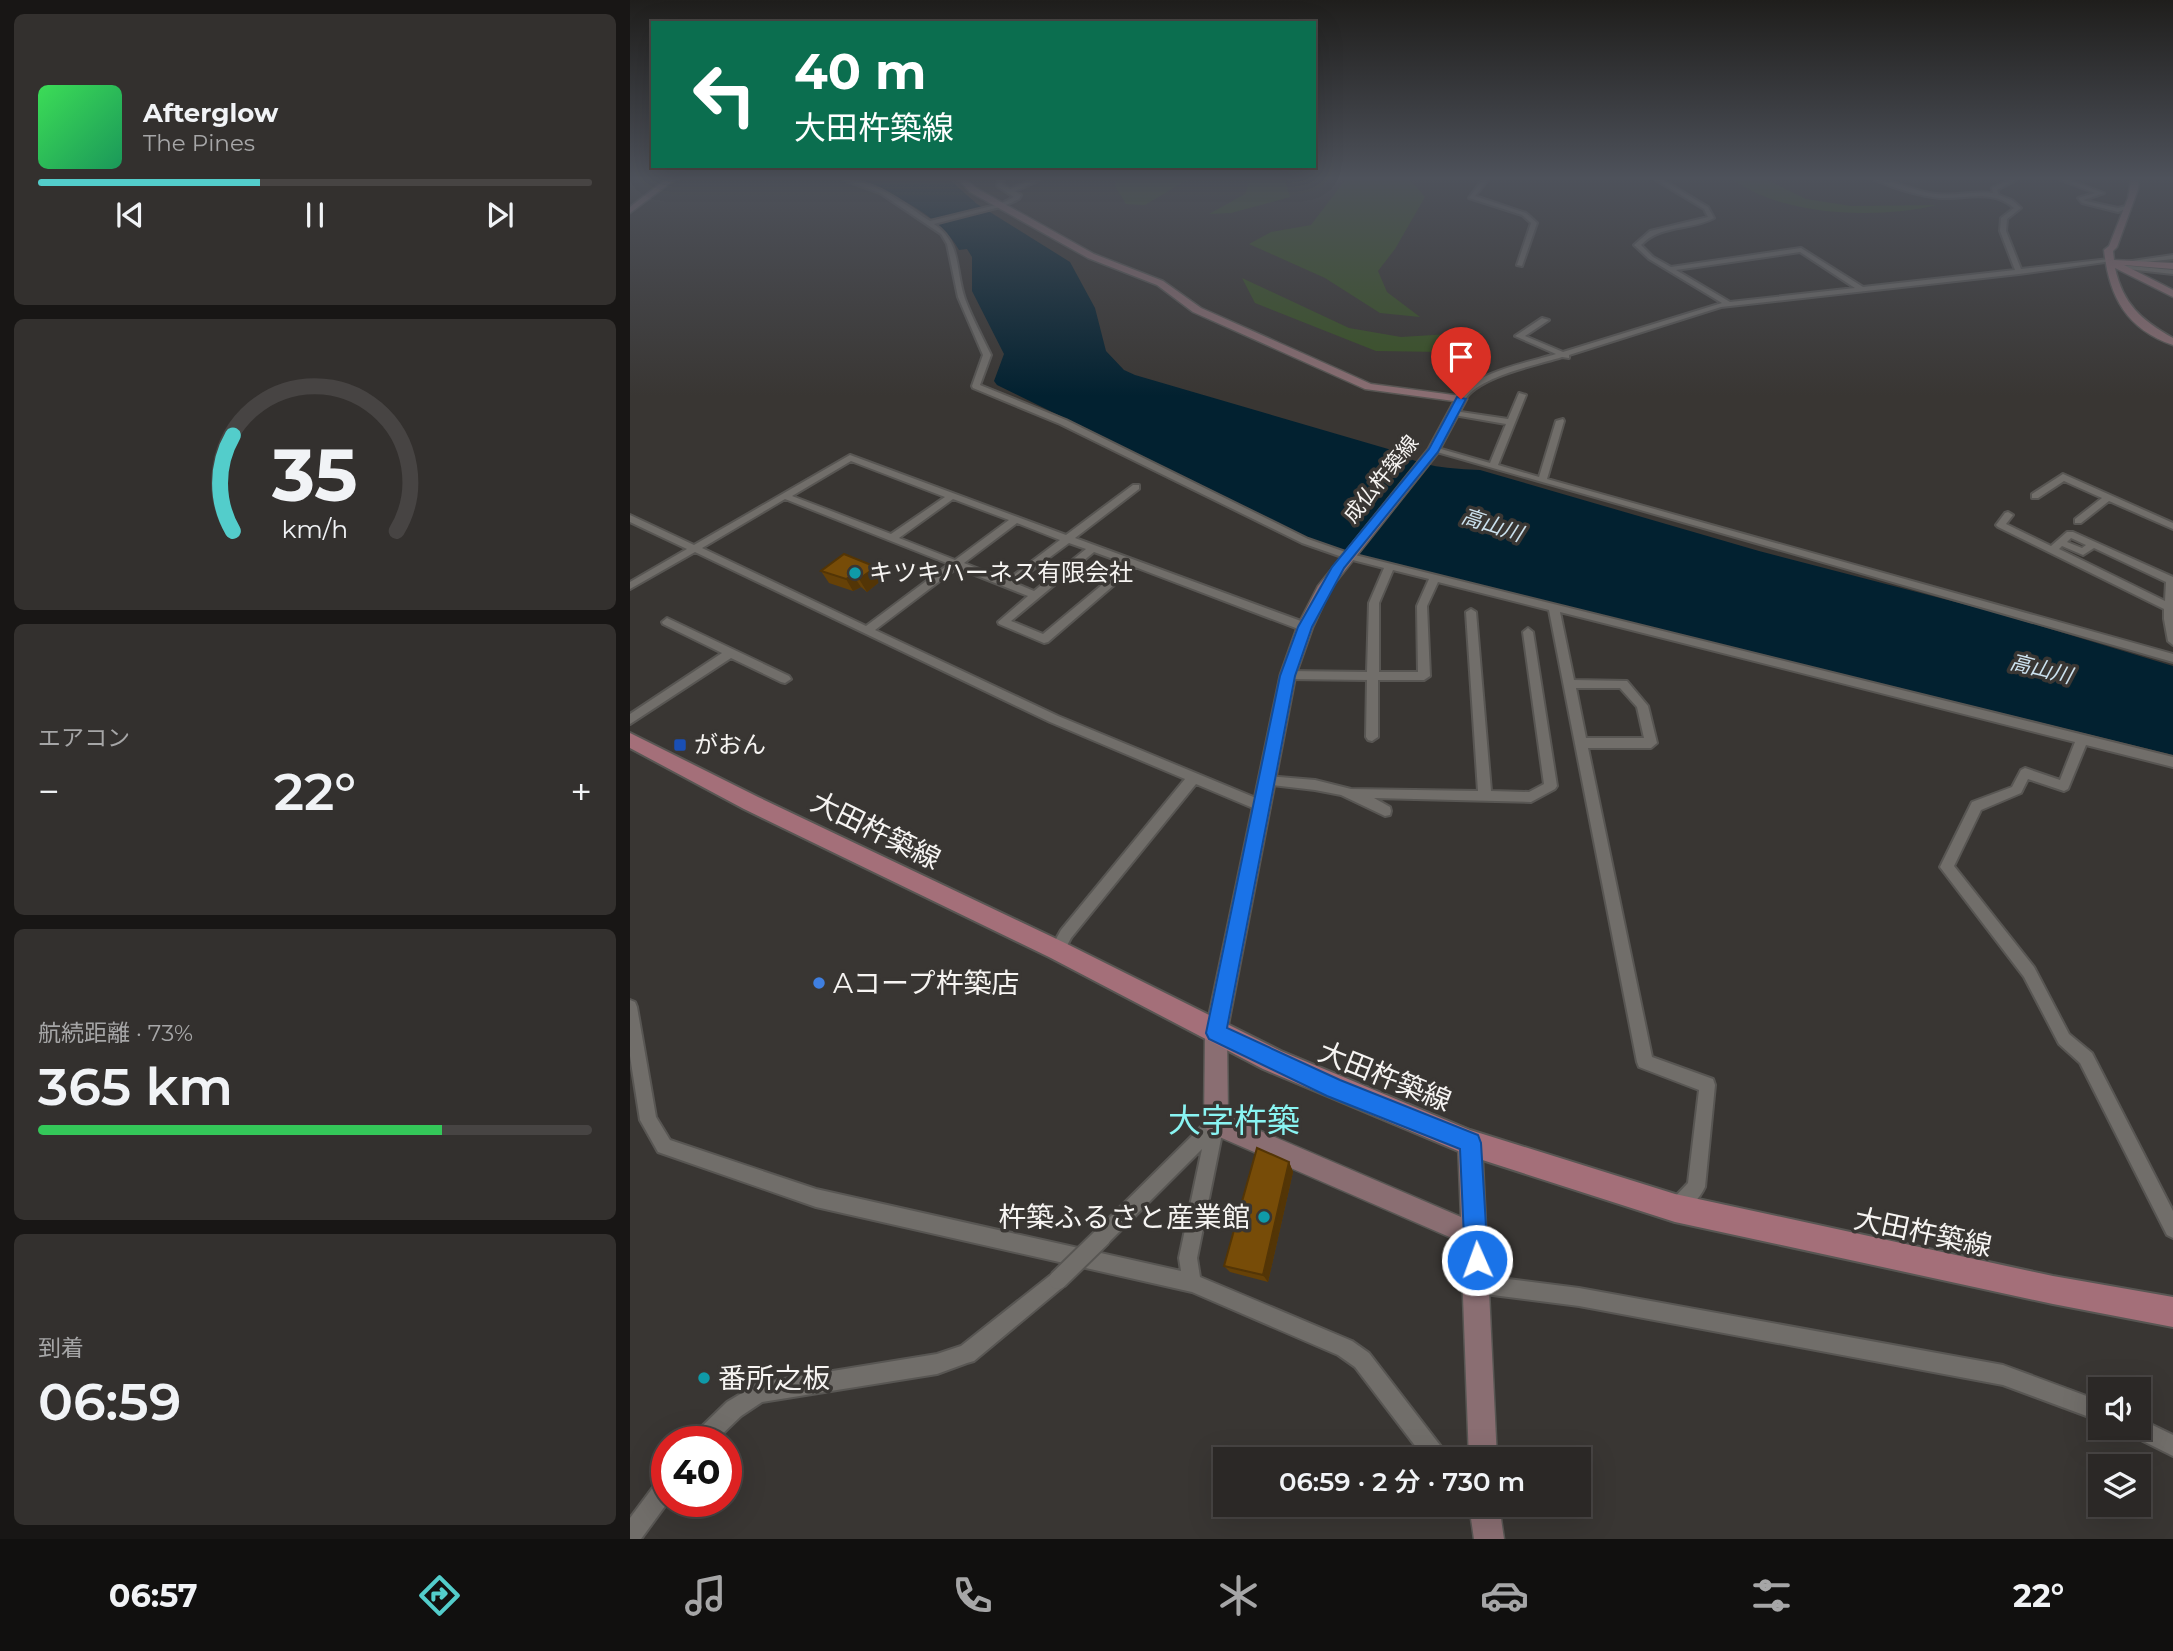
<!DOCTYPE html>
<html lang="ja">
<head>
<meta charset="utf-8">
<style>
  :root { --surface:#2b2826; --page:#33302e; --text:#f1f3f6; --muted:#a6a6a7; --line:#474443; --accent:#53cdcb }
  body { margin:0; font-family:Montserrat,"Noto Sans JP",sans-serif; background:var(--page); color:var(--text); height:100vh; display:flex; flex-direction:column; font-size:26px; white-space:nowrap }
  * { box-sizing:border-box; margin:0 }
  p { font-size:23px; color:var(--muted) }
  .icon { flex:none; width:38px; height:38px; fill:none; stroke:currentColor; stroke-width:2; stroke-linecap:round; stroke-linejoin:round }
  .map { position:relative; flex:1; overflow:hidden }
  .side { display:flex; flex-direction:column; gap:14px; padding:14px; background:#181615; width:630px }
  .side>* { flex:none }
  .hud { position:absolute; left:21px; top:21px; width:665px; height:147px; border-radius:0px; box-shadow:0 7px 28px #0002,0 0 0 2px var(--line); background:#0b6e4f; color:#fff; overflow:hidden }
  .fabs { position:absolute; left:1458px; top:1377px; display:grid; gap:14px }
  .fabs a { display:grid; place-items:center; width:63px; height:63px; border-radius:0px; background:var(--surface); box-shadow:0 7px 28px #0002,0 0 0 2px var(--line); font-size:35px }
  .speed { position:absolute; left:21px; top:1426px; display:flex; gap:14px; font-size:35px; font-weight:700; text-align:center }
  .speed>* { display:grid; place-content:center; width:91px; height:91px; border-radius:50%; background:var(--surface); box-shadow:0 7px 28px #0002,0 0 0 2px var(--line); line-height:1 }
  .speed .limit { border:10px solid #d22; background:#fff; color:#111 }
  .pin { position:absolute; display:grid; place-items:center; width:60px; height:60px; color:#fff; margin:-72px -30px; border-radius:50% 50% 50% 0; rotate:-45deg; box-shadow:0 0 7px #0007 }
  .pin .icon { rotate:45deg }
  .me { position:absolute; width:77px; margin:-38px; rotate:358deg; stroke-linejoin:round; filter:drop-shadow(0 0 5px #0008) }
  .turn { display:flex; align-items:center; gap:24px; height:147px; padding:0 28px; font-size:32px }
  .turn .icon { width:91px; height:91px; stroke-width:2.5 }
  .turn b { display:block; font-size:49px; line-height:60px }
  .big { font-size:52px; font-weight:600; line-height:1.1 }
  .side .tile { flex:1; display:flex; flex-direction:column; justify-content:center; gap:10px; min-width:0; padding:0 24px; border-radius:10px; background:var(--page) }
  .side .dial { align-items:center; gap:0 }
  .dial svg { height:182px; overflow:visible; fill:none; stroke:var(--line); stroke-width:7; stroke-linecap:round; text-anchor:middle }
  .dial text { fill:var(--text); stroke:none }
  .song { display:flex; align-items:center; gap:21px }
  .cover { width:84px; height:84px; border-radius:10px; background:linear-gradient(135deg,hsl(130 70% 55%),hsl(150 70% 35%)) }
  .played { height:7px; border-radius:4px; background:linear-gradient(90deg,var(--accent) 40%,var(--line) 40%) }
  .keys { display:flex; justify-content:space-around; direction:ltr }
  .heat { display:flex; justify-content:space-between; align-items:center; font-size:38px; direction:ltr }
  .charge { height:10px; border-radius:5px; background:linear-gradient(90deg,#34c759 73%,var(--line) 0) }
  .trip { position:absolute; left:583px; top:1447px; width:378px; height:70px; border-radius:0px; background:var(--surface); box-shadow:0 7px 28px #0002,0 0 0 2px var(--line); font-weight:600; line-height:70px; text-align:center }
  .tab-bar { display:flex; height:112px; justify-content:space-around; align-items:center; background:#11100f; color:var(--muted) }
  .tab-bar .icon { width:49px; height:49px }
  .tab-bar .active { color:var(--accent) }
  .tab-bar b { font-size:32px; color:var(--text) }
  main { display:flex; flex:1; min-height:0 }
  .map>svg:first-child { display:block }
</style>
</head>
<body>
<main>
<section class="side">
<div class="tile">
<div class="song"><i class="cover"></i><div><b>Afterglow</b><p>The Pines</p></div></div>
<div class="played"></div>
<div class="keys"><svg class="icon" aria-label="previous" viewBox="0 0 24 24"><path d="M18 5L8 12l10 7zM5 5v14"/></svg><svg class="icon" aria-label="pause" viewBox="0 0 24 24"><path d="M8 5v14M16 5v14"/></svg><svg class="icon" aria-label="next" viewBox="0 0 24 24"><path d="M6 5l10 7-10 7zM19 5v14"/></svg></div>
</div>
<div class="tile dial"><svg viewBox="0 0 100 80">
<path d="M14 69A42 42 0 1 1 86 69"/>
<path d="M14 69A42 42 0 0 1 14 27" stroke="#53cdcb"/>
<text x="50" y="56" font-size="32" font-weight="700">35</text>
<text x="50" y="72" font-size="11">km/h</text>
</svg></div>
<div class="tile"><p>エアコン</p>
<div class="heat"><a>−</a><b class="big">22°</b><a>+</a></div>
</div>
<div class="tile"><p>航続距離 · 73%</p><b class="big">365 km</b><div class="charge"></div></div>
<div class="tile"><p>到着</p><b class="big">06:59</b></div>
</section>
<div class="map">
<svg width="1543" height="1539" viewBox="0 0 1543 1539">
  <rect width="100%" height="100%" fill="#393633"/>
  <path fill="#395224" d="M 487,180 L 557,180 L 515,205 L 496,204 L 485,186 Z
    M 620,180 L 655,180 L 660,197 L 601,213 L 579,214 L 615,194 Z
    M 715,180 L 780,180 L 795,197 L 765,249 L 748,271 L 757,292 L 790,317 L 750,313 L 695,278 L 619,244 L 641,232 L 681,225 Z
    M 1104,180 L 1137,180 L 1176,199 L 1221,206 L 1307,205 C 1249,219 1154,217 1104,180 Z
    M 612,278 L 719,328 L 771,337 L 852,332 L 814,352 L 746,351 L 625,303 Z"/>
  <path fill="#022130" d="M 223,180 L 320,180 L 347,204 L 440,262 L 465,308 L 476,351 L 494,370 L 505,375 L 765,451 C 788,467 823,469 850,470 L 1129,551 L 1360,611 L 1543,666 L 1543,755 L 794,572 L 704,549 L 680,539 L 367,385 L 364,381 L 374,354 L 342,291 L 342,257 L 337,249 L 329,250 C 310,215 260,191 223,180 Z"/>
  <g fill="none" stroke-linecap="round" stroke-linejoin="round">
    <defs>
      <path id="street" d="M 214,180 C 246,180 275,205 300,221 L 370,204 L 384,197 L 367,186 L 368,180 L 374,180 L 372,184 L 380,189 L 402,180 L 410,180 L 385,191 L 391,195 L 389,199 L 374,206 L 304,224 C 332,243 325,270 335,299 C 342,318 352,336 361,355 L 350,385 L 436,420 L 678,539 L 721,554 L 1543,757 L 1543,767 L 1456,745 L 1438,789 L 1434,791 L 1398,779 L 1391,793 L 1351,810 L 1324,866 L 1404,967 L 1439,1034 L 1462,1053 L 1543,1211 L 1543,1238 L 1537,1235 L 1450,1063 L 1429,1044 L 1394,977 L 1310,867 L 1342,802 L 1382,787 L 1391,770 L 1395,768 L 1430,780 L 1445,742 L 930,612 L 944,680 L 997,681 L 1018,706 L 1027,743 L 1021,748 L 958,748 L 1022,1057 L 1083,1079 L 1085,1085 L 1075,1187 C 1070,1198 1057,1212 1046,1217 L 1040,1214 L 1037,1208 L 1040,1202 L 1058,1183 L 1069,1090 L 1009,1067 L 1007,1062 L 919,610 L 808,582 L 797,606 L 800,676 L 794,680 L 748,680 L 748,737 L 742,741 L 738,740 L 736,737 L 737,680 L 658,679 L 652,675 L 658,671 L 737,672 L 739,603 L 754,568 L 715,558 L 672,543 L 430,424 L 343,388 L 342,386 L 353,355 L 328,297 L 317,244 L 311,234 L 250,193 ZM 763,570 L 799,579 L 787,606 L 788,672 L 749,672 L 749,603 ZM 946,688 L 990,688 L 1007,707 L 1014,738 L 956,738 Z
        M 852,180 L 858,180 L 845,196 L 896,213 L 907,223 L 892,266 L 887,265 L 901,223 L 892,215 L 839,198 Z
        M 1026,180 L 1033,180 L 1078,207 L 1084,218 C 1060,231 1031,224 1011,245 L 1023,257 L 1041,267 L 1171,248 L 1233,287 L 1385,270 L 1370,231 L 1371,218 L 1384,208 C 1363,189 1336,199 1310,198 C 1289,196 1264,188 1245,180 C 1266,180 1285,192 1306,194 C 1325,196 1344,191 1363,193 L 1362,188 L 1378,180 L 1386,180 L 1367,190 L 1369,195 L 1382,200 L 1391,208 L 1377,219 L 1376,231 L 1391,269 L 1479,259 L 1482,261 L 1389,274 L 1091,307 L 939,355 L 939,358 L 932,357 C 907,365 846,377 834,401 L 828,401 L 827,399 C 838,374 900,362 926,354 L 885,336 L 912,318 L 919,320 L 895,336 L 933,352 L 1092,303 L 1019,259 L 1004,245 L 1020,231 L 1078,217 L 1074,209 ZM 1170,252 L 1225,288 L 1100,302 L 1046,270 Z
        M 1431,180 L 1439,180 L 1474,193 L 1454,200 L 1456,201 L 1488,208 L 1496,206 L 1499,208 L 1488,212 L 1452,203 L 1448,198 L 1465,193 Z
        M 1543,255 L 1543,259 L 1498,264 L 1495,262 Z
        M 1490,265 L 1543,270 L 1543,274 L 1488,268 L 1487,267 Z
        M 889,393 L 896,395 L 868,465 L 909,477 L 926,421 L 933,419 L 934,421 L 917,479 L 1543,654 L 1543,662 L 800,450 L 804,447 L 860,463 L 876,424 L 824,415 L 820,413 L 824,411 L 878,419 Z
        M 220,455 L 436,535 L 503,485 L 509,485 L 509,489 L 445,538 L 679,624 L 680,627 L 679,630 L 671,630 L 505,567 L 418,642 L 414,643 L 369,624 L 368,622 L 398,596 L 327,568 L 245,630 L 428,716 L 638,803 L 640,807 L 638,811 L 630,811 L 566,784 L 441,938 L 432,955 L 427,957 L 422,955 L 420,950 L 431,930 L 555,779 L 420,722 L 65,552 L 0,589 L 0,582 L 57,549 L 0,522 L 0,515 L 64,545 ZM 221,461 L 315,497 L 261,534 L 162,496 ZM 155,499 L 319,564 L 236,626 L 72,548 ZM 323,499 L 379,520 L 325,560 L 269,538 ZM 387,523 L 430,540 L 377,580 L 334,563 ZM 439,543 L 456,549 L 404,591 L 385,583 ZM 464,552 L 497,564 L 413,634 L 381,621 Z
        M 1433,474 L 1543,523 L 1543,529 L 1479,501 L 1451,523 L 1445,523 L 1445,519 L 1472,498 L 1434,481 L 1408,498 L 1402,498 L 1402,494 Z
        M 1378,512 L 1383,515 L 1376,524 L 1421,546 L 1437,532 L 1443,532 L 1543,577 L 1543,645 L 1538,641 L 1534,619 L 1534,609 L 1368,527 L 1366,525 L 1375,513 ZM 1441,538 L 1456,545 L 1452,548 L 1437,542 ZM 1432,546 L 1453,555 L 1464,548 L 1536,582 L 1535,601 L 1429,549 Z
        M 841,609 L 846,612 L 861,791 L 899,792 L 914,784 L 893,632 L 898,628 L 903,632 L 927,786 L 925,789 L 901,802 L 744,798 L 760,807 L 761,811 L 760,815 L 755,816 L 711,795 L 685,790 L 634,784 L 632,781 L 634,778 L 638,776 L 685,780 L 721,789 L 848,791 L 836,612 Z
        M 37,618 L 159,676 L 161,679 L 155,683 L 151,682 L 101,658 L 0,724 L 0,714 L 92,653 L 33,624 L 32,622 Z
        M 0,1000 L 5,1002 L 7,1007 L 26,1117 L 40,1140 L 186,1189 L 551,1271 L 549,1258 L 572,1149 L 478,1243 L 472,1246 L 466,1243 L 463,1237 L 466,1231 L 580,1118 L 586,1116 L 592,1118 L 594,1124 L 567,1258 L 570,1277 L 722,1341 L 739,1353 L 816,1453 L 819,1460 L 796,1460 L 725,1367 L 708,1355 L 562,1292 L 186,1207 L 28,1152 L 10,1120 L 0,1056 Z
        M 428,1271 L 434,1274 L 437,1280 L 434,1286 L 344,1361 L 337,1363 L 307,1374 L 132,1402 L 111,1416 L 84,1442 L 60,1442 L 63,1435 L 97,1402 L 129,1383 L 307,1354 L 331,1346 L 422,1274 Z
        M 847,1275 L 949,1288 L 1373,1365 L 1470,1401 L 1470,1421 L 1373,1385 L 949,1306 L 847,1293 L 841,1290 L 838,1284 L 841,1278 Z
        M 1508,1418 L 1543,1435 L 1543,1456 L 1501,1435 L 1498,1428 L 1508,1428 Z
        M 37,1475 L 38,1502 L 11,1539 L 0,1539 L 0,1518 L 30,1478 Z"/>
      <path id="secondary" d="M 35,180 L 44,180 L 0,213 L 0,207 Z
        M 329,180 L 337,180 L 346,188 L 464,254 L 533,281 L 571,308 L 741,384 L 831,396 L 837,399 L 808,453 L 701,588 L 683,627 L 666,675 L 597,1033 L 598,1117 L 831,1217 L 828,1143 L 832,1135 L 840,1131 L 848,1135 L 852,1143 L 867,1460 L 839,1460 L 831,1242 L 578,1132 L 574,1124 L 575,1033 L 650,675 L 667,627 L 688,586 L 798,449 L 824,401 L 735,389 L 563,312 L 527,285 L 458,258 L 340,192 Z
        M 1501,180 L 1509,180 L 1508,189 L 1487,247 L 1483,251 L 1484,260 L 1543,263 L 1543,269 L 1494,265 L 1543,290 L 1543,297 L 1485,268 C 1493,304 1511,320 1543,338 L 1543,345 C 1496,329 1479,296 1474,250 L 1479,246 L 1498,198 Z
        M 839,1505 L 869,1505 L 874,1539 L 844,1539 Z"/>
      <path id="primary" d="M 0,733 L 128,797 L 435,943 L 651,1051 L 840,1130 L 1045,1194 L 1423,1276 L 1543,1297 L 1543,1327 L 1423,1304 L 1045,1222 L 840,1156 L 633,1069 L 419,957 L 114,809 L 0,748 Z"/>
    </defs>
    <use href="#street" stroke="#585653" stroke-width="4"/>
    <use href="#secondary" stroke="#585653" stroke-width="3"/>
    <use href="#primary" stroke="#585653" stroke-width="4"/>
    <use href="#street" fill="#716e6a" fill-rule="evenodd"/>
    <use href="#secondary" fill="#8a6e72" fill-rule="evenodd"/>
    <use href="#primary" fill="#a46f79" fill-rule="evenodd"/>
    <defs>
      <path id="street-bridge" d="M 428,1280 L 472,1237"/>
    </defs>
    <use href="#street-bridge" stroke="#585653" stroke-width="22" stroke-linecap="butt"/>
    <use href="#street-bridge" stroke="#716e6a" stroke-width="18"/>
  </g>
  <path fill="#664107" d="M 191,571 L 253,579 L 237,592 L 231,587 L 223,591 L 199,583 Z
    M 659,1162 L 663,1172 L 638,1282 L 600,1272 L 594,1266 Z"/>
  <path fill="#533506" d="M 246,567 L 253,579 L 237,592 L 229,579 Z
    M 223,575 L 231,587 L 223,591 L 216,579 Z
    M 659,1162 L 663,1172 L 638,1282 L 633,1275 Z"/>
  <path fill="#774c08" stroke="#533506" stroke-width="2" d="M 214,554 L 246,567 L 229,579 L 223,575 L 216,579 L 191,571 Z
    M 627,1148 L 659,1162 L 633,1275 L 594,1266 Z"/>
  <linearGradient id="sky" x2="0" y2="1"><stop stop-color="#1f1e1c"/><stop offset="0.45" stop-color="#4e525b"/><stop offset="1" stop-color="#4e525b" stop-opacity="0"/></linearGradient>
  <rect width="1543" height="396" fill="url(#sky)"/>
  <path fill="#1a73e8" stroke="#114b97" stroke-width="2" d="M 827,397 L 836,399 L 808,452 L 714,568 L 682,627 L 665,676 L 597,1028 L 710,1080 L 848,1135 L 851,1143 L 858,1260 L 855,1268 L 847,1271 L 839,1268 L 835,1260 L 830,1149 L 697,1096 L 579,1039 L 576,1033 L 650,676 L 668,627 L 702,567 L 799,449 Z"/>
  <g fill="#0f9aa8" stroke="#393633" stroke-width="2.5">
    <circle cx="225" cy="573" r="7"/>
    <circle cx="634" cy="1217" r="7"/>
    <circle cx="74" cy="1378" r="7"/>
  </g>
  <rect fill="#1a4fb4" stroke="#393633" stroke-width="2.5" x="43" y="738" width="14" height="14" rx="3.5"/>
  <circle fill="#3f7fe0" stroke="#393633" stroke-width="2.5" cx="189" cy="983" r="7"/>
  <g text-anchor="middle" stroke-width="7" stroke-linejoin="round" paint-order="stroke">
    <g font-size="21" fill="#f6f4f2" stroke="#393633">
      <text transform="translate(751 479) rotate(-51)" y="7">成仏杵築線</text>
    </g>
    <g font-size="21" font-style="italic" fill="#cce2ef" stroke="#393633">
      <text transform="translate(862 525) rotate(18)" y="7">高山川</text>
      <text transform="translate(1411 669) rotate(14)" y="7">高山川</text>
    </g>
    <g font-size="24" fill="#f6f4f2" stroke="#393633" text-anchor="start">
      <text x="239" y="581">キツキハーネス有限会社</text>
      <text x="64" y="753">がおん</text>
    </g>
    <g font-size="28" fill="#f6f4f2" stroke="#393633">
      <text transform="translate(246 830) rotate(26)" y="10">大田杵築線</text>
      <text transform="translate(755 1076) rotate(22)" y="10">大田杵築線</text>
      <text transform="translate(1293 1232) rotate(12)" y="10">大田杵築線</text>
    </g>
    <g font-size="28" fill="#f6f4f2" stroke="#393633" text-anchor="start">
      <text x="203" y="993">Aコープ杵築店</text>
      <text x="620" y="1227" text-anchor="end">杵築ふるさと産業館</text>
      <text x="88" y="1388">番所之板</text>
    </g>
    <g font-size="33" fill="#89f4f2" stroke="#393633">
      <text x="604" y="1132">大字杵築</text>
    </g>
  </g>
</svg>
<div class="fabs">
<a><svg class="icon" aria-label="sound" viewBox="0 0 24 24"><path d="M4 9h4l5-4v14l-5-4H4zM17 9q2 3 0 6"/></svg></a>
<a><svg class="icon" aria-label="layers" viewBox="0 0 24 24"><path d="M12 4l9 5-9 5-9-5zM3 14l9 5 9-5"/></svg></a>
</div>
<div class="speed"><div class="limit">40</div></div>
<div class="pin" style="left:831px;top:399px;background:#d93025"><svg class="icon" aria-label="arrive" viewBox="0 0 24 24"><path d="M6 21V4h12l-3 4 3 4H6"/></svg></div>
<svg class="me" style="left:847px;top:1260px" viewBox="-20 -20 40 40"><circle r="17" fill="#1a73e8" stroke="#fff" stroke-width="3"/><path d="M0-11L8 9 0 5-8 9z" fill="#fff"/></svg>
<div class="trip">06:59 · 2 分 · 730 m</div>
<div class="hud">
<div class="turn"><svg class="icon" aria-label="left" viewBox="0 0 24 24"><path d="M17 20v-9H6M10 6l-5 5 5 5"/></svg><div><b>40 m</b>大田杵築線</div></div>
</div>
</div>
</main>
<nav class="tab-bar">
<b>06:57</b>
<svg class="icon active" aria-label="directions" viewBox="0 0 24 24"><path d="M12 3l9 9-9 9-9-9zM9 14v-3h6M13 9l2 2-2 2"/></svg>
<svg class="icon" aria-label="music" viewBox="0 0 24 24"><path d="M9 18V5l10-2v13"/><circle cx="6" cy="18" r="3"/><circle cx="16" cy="16" r="3"/></svg>
<svg class="icon" aria-label="phone" viewBox="0 0 24 24"><path d="M5 4h4l2 5-3 2q2 4 5 5l2-3 5 2v4C11 20 4 13 5 4z"/></svg>
<svg class="icon" aria-label="climate" viewBox="0 0 24 24"><path d="M12 3v18M4 7l16 10M4 17L20 7"/></svg>
<svg class="icon" aria-label="car" viewBox="0 0 24 24"><path d="M5 17H2v-5l4-1 3-4h7l3 4 3 1v5h-3M9 17h6M6 11h13"/><circle cx="7" cy="17" r="2"/><circle cx="17" cy="17" r="2"/></svg>
<svg class="icon" aria-label="filters" viewBox="0 0 24 24"><path d="M4 7h16M4 17h16"/><circle cx="9" cy="7" r="2"/><circle cx="15" cy="17" r="2"/></svg>
<b>22°</b>
</nav>
</body>
</html>
